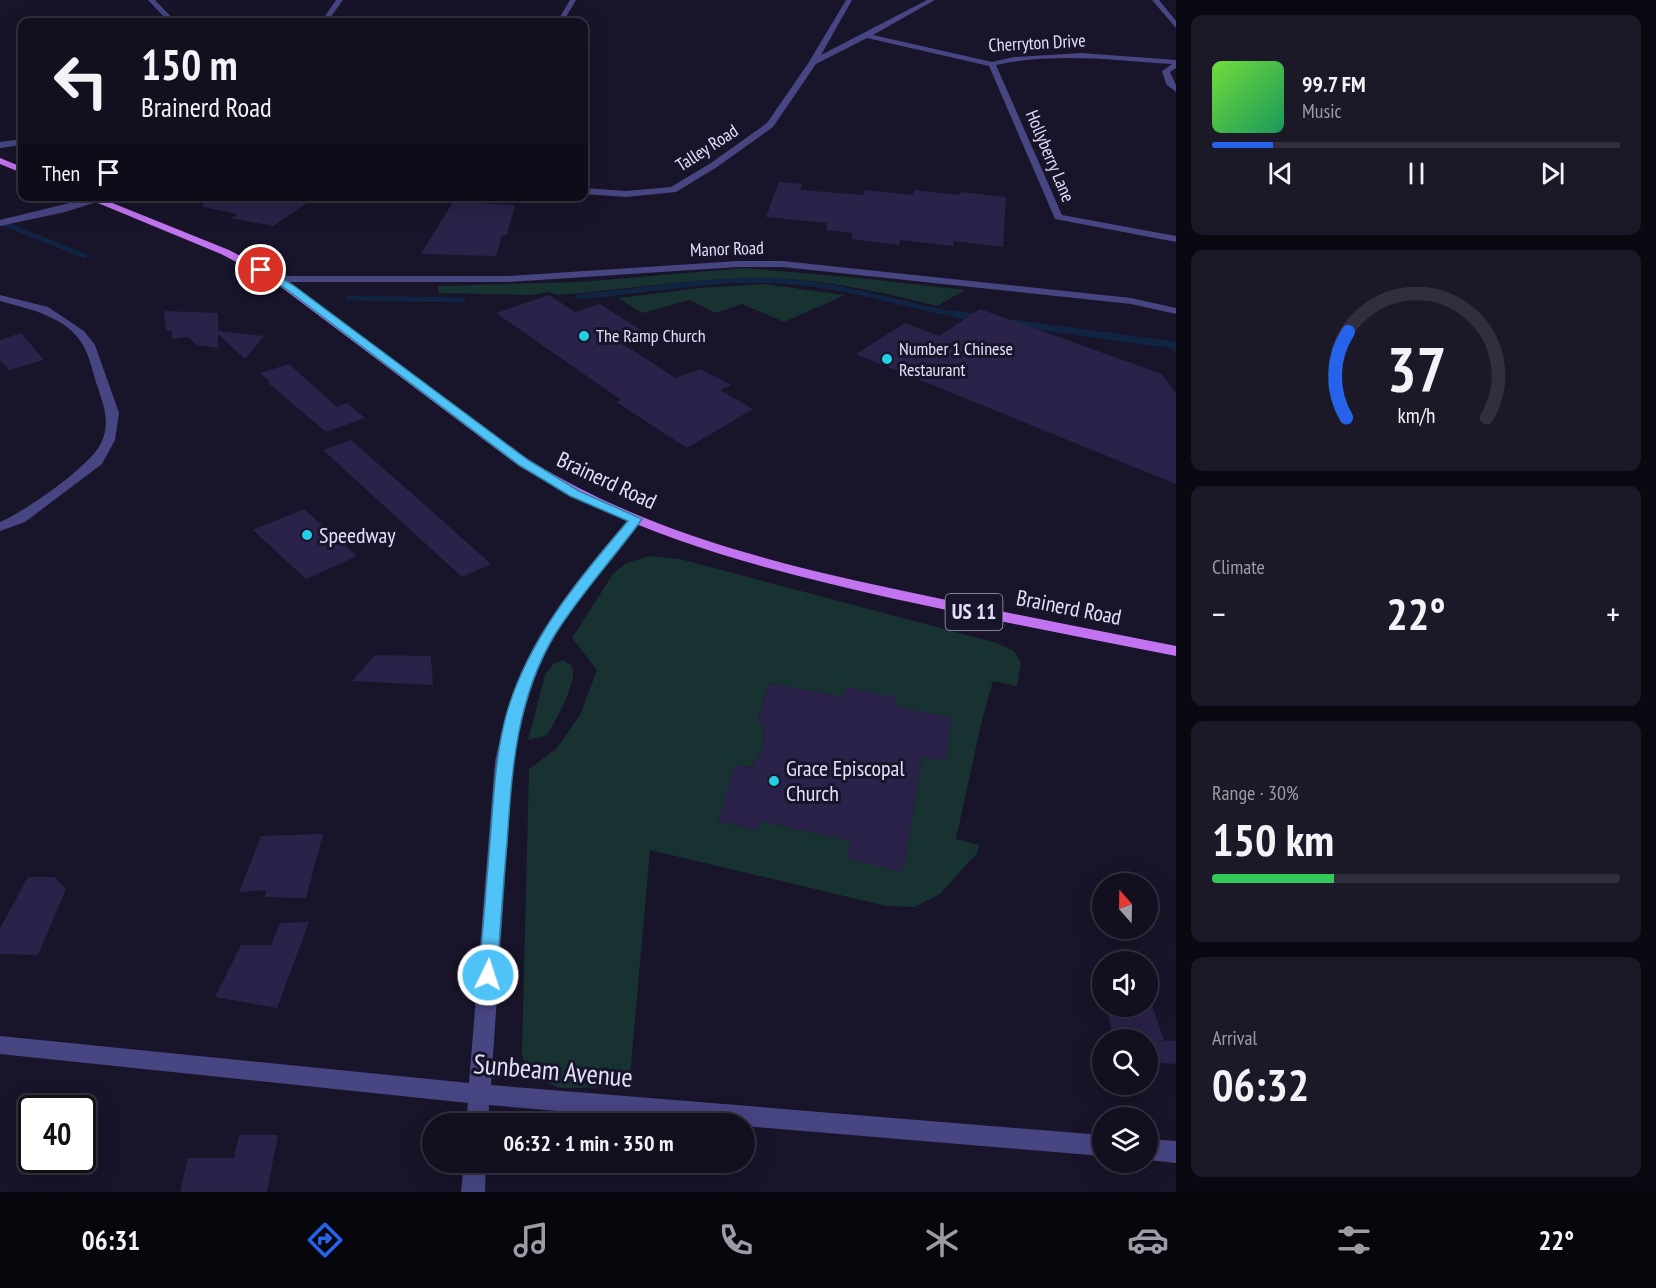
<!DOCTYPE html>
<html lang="en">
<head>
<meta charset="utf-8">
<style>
  :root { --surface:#120f1f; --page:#1b1828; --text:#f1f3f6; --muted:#9c9ca4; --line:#312f3d; --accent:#2563eb }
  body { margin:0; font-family:"PT Sans Narrow",sans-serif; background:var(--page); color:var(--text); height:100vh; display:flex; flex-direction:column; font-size:22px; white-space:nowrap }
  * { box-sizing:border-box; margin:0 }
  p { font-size:20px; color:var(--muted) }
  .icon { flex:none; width:33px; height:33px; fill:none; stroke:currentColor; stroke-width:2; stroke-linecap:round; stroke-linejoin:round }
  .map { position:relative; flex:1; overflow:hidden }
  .sheet { display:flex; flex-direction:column; gap:15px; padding:15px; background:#0a0811; width:480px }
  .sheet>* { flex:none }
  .banner { position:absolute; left:18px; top:18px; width:570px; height:183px; border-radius:12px; box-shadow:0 6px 24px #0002,0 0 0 2px var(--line); background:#120f1f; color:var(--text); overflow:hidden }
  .needle { width:39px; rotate:340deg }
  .buttons { position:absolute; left:1092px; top:873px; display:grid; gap:12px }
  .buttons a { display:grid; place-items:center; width:66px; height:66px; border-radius:50%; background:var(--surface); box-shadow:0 6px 24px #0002,0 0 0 2px var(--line); font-size:30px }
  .speed { position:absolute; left:18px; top:1095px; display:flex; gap:12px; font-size:30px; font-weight:700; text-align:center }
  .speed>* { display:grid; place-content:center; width:78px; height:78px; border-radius:50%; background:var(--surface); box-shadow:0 6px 24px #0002,0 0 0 2px var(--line); line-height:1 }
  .speed .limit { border:3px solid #111; border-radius:9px; background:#fff; color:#111 }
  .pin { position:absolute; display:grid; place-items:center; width:51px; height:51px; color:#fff; margin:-26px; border:3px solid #fff; border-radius:50%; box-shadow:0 2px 6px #0007 }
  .me { position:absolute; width:66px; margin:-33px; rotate:4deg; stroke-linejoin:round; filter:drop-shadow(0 0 4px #0008) }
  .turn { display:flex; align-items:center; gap:21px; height:126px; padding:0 24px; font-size:27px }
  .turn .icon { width:78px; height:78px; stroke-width:2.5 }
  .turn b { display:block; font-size:42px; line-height:51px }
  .then { display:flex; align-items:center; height:57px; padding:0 24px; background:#0003; gap:12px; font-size:22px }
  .big { font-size:45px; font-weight:800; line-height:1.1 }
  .sheet .card { flex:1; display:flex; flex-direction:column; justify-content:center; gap:9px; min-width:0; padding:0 21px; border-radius:12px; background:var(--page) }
  .sheet .dial { align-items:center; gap:0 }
  .dial svg { height:156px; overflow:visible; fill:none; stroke:var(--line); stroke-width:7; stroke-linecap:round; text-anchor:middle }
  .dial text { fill:var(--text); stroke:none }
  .song { display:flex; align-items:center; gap:18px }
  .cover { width:72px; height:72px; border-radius:9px; background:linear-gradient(135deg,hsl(100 70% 55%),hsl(150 70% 35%)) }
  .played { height:6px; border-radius:3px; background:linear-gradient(90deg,var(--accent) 15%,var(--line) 15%) }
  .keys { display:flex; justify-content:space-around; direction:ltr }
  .heat { display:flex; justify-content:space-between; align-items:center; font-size:33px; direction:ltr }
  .charge { height:9px; border-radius:4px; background:linear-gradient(90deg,#34c759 30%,var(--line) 0) }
  .trip { position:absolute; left:422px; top:1113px; width:333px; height:60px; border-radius:30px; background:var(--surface); box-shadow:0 6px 24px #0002,0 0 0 2px var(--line); font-weight:800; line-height:60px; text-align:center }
  .dock { display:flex; height:96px; justify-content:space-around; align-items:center; background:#07060c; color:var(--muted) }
  .dock .icon { width:42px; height:42px }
  .dock .on { color:var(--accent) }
  .dock b { font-size:27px; color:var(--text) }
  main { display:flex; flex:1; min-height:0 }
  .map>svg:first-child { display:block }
</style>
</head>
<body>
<main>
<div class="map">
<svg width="1176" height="1192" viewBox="0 0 1176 1192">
  <rect width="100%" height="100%" fill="#181429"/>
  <path fill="#183232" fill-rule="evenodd" d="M 745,268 L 869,279 L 965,290 L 937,306 C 881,292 824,279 766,278 C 699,277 625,290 557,295 L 547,292 L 532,295 L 438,293 L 438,286 L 581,282 Z
    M 764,284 L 845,295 L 784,322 L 742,304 L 716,313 L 690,300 L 642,313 L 618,298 L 699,288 Z
    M 650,556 L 680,559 L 997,643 L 1014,651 L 1021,662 L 1017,686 L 993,681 L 981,724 L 956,839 L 979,845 L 978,852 L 940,894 L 914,907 L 886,906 L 650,850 L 629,1087 L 559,1088 L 527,1074 L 522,1054 L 529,769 L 556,749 L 580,715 L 597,670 L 572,638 L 613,574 L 626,563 ZM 769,683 L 843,697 L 846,687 L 896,697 L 895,706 L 951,718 L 945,761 L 922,756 L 903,871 L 851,841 L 760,821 L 758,830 L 718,821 L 735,765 L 751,767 L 763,748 L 764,723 L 758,721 Z
    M 563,660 C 568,663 572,665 573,670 C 575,686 555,723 546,736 L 528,740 L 545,675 L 554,663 Z"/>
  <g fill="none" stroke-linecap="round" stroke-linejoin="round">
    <path stroke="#122444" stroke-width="5" d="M 0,222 L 85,256
      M 578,297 C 649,291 722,275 793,282 C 851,287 907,306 964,316
      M 349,298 L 463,300"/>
    <path stroke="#122444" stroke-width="7" d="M 955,314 L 978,318
      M 1012,323 L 1174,345 L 1176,349"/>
  </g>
  <path fill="#2a2248" d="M 779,182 L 802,184 L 800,190 L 863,195 L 865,190 L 913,195 L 914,190 L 959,195 L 960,192 L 1006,197 L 1003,247 L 954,241 L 953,246 L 900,240 L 899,245 L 851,239 L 853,233 L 826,230 L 827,223 L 766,217 Z
    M 204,196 L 317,196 L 273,226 L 231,218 L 238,214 L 203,207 Z
    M 453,202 L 515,205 L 507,235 L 502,235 L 496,256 L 421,254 Z
    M 549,295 L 575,312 L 600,304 L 647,334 L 621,343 L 676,378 L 700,369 L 731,385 L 720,390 L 753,409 L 687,448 L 616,402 L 621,400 L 496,313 Z
    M 980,309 L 1162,374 L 1176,394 L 1176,484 L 856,354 L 905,323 L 939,336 Z
    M 164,311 L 218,313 L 218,331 L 264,336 L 245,359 L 218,334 L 218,348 L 197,345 L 188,337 L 172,339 L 172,332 L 166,330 Z
    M 21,333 L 44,360 L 9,370 L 0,360 L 0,340 Z
    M 289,364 L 337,407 L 347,403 L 365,418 L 326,432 L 267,382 L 269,381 L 260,373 Z
    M 351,440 L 434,513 L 491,564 L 462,577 L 323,450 Z
    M 304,509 L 357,556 L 306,579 L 253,530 Z
    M 375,655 L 431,656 L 433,685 L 352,681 Z
    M 769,683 L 843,697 L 845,687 L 897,697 L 895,706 L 952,718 L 945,761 L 922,756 L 903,872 L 847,859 L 851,841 L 760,821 L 758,830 L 718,821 L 735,764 L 751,768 L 763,748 L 764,723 L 758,722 Z
    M 323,834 L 306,898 L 265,897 L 266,890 L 239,892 L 261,836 Z
    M 28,877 L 54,877 L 66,889 L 38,955 L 0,954 L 0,928 Z
    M 309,922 L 277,1008 L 215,997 L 241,945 L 271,945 L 280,923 Z
    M 1106,1006 L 1152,1006 L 1164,1040 L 1156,1040 L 1176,1041 L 1176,1064 L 1148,1062 L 1148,1040 L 1114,1040 Z
    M 239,1135 L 278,1135 L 267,1192 L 180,1192 L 188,1158 L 234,1158 Z"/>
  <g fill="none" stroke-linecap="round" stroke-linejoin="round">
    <path fill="#474582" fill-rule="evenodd" d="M 148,0 L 155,0 L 176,22 L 169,22 Z
      M 336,0 L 343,0 L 327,22 L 321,22 Z
      M 570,0 L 576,0 L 563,22 L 557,22 Z
      M 846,0 L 852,0 L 821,55 L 927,0 L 935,0 L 873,35 L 992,62 L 1014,57 L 1081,53 L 1176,60 L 1176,68 L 1170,72 L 1176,85 L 1176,92 L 1166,84 L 1162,71 L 1172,64 C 1114,60 1054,52 996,65 L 1062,215 L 1176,236 L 1176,242 L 1055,219 L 989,66 L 867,38 L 816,64 L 773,127 L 717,167 L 676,192 L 626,197 L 584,194 L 584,188 L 626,191 L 671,187 L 711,163 L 767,123 L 809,62 Z
      M 1152,0 L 1159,0 L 1176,21 L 1176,28 Z
      M 22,139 L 22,145 L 0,148 L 0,142 Z
      M 94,197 L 97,198 L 97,202 L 65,212 L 0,226 L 0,220 Z
      M 738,261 L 783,261 L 1131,298 L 1176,308 L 1176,314 L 1131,304 L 783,267 L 738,267 L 508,282 L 277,282 L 272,279 L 277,276 L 508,276 Z
      M 0,295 L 48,307 L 84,331 L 95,345 L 119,413 L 115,440 L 102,464 L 25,522 L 0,531 L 0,522 C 24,512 93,465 102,441 C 110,422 104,406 98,388 C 93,374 90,357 83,345 C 66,316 29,309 0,301 Z
      M 636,515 L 643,519 C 615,558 580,594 555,636 C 532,674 522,718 513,761 L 491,1085 L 1102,1135 L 1102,1156 L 744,1126 L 744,1124 L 710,1124 L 489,1105 L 488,1124 L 466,1124 L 468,1103 L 0,1054 L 0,1036 L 469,1083 L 495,761 C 502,731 509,701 521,673 C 546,615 591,564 631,516 Z
      M 1148,1139 L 1176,1141 L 1176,1163 L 1148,1160 Z
      M 464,1162 L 486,1162 L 485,1192 L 461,1192 Z"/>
    <path fill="#c273ef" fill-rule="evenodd" d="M 0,158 L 22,167 L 22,173 L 0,164 Z
      M 81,196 L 95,196 L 229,250 L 281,277 L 529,460 C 650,534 780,565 918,594 C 1003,612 1090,629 1176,646 L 1176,656 C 1082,638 988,619 895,599 C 762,569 637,537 519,466 L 273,281 L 221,254 Z"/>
  </g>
  <path fill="#4fc3f7" stroke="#337fa1" stroke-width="1.5" d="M 258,268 L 265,268 L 293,285 L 528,460 L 579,491 L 642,519 C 614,558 580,594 554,636 C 516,700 512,770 507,843 C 503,887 500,931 497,975 L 495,980 L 488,983 L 482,980 L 479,975 C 483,926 487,878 491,829 C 494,791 496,753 506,716 C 526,642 579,578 628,521 L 570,496 L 519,465 L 286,289 L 258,272 Z"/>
  <g fill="#22d0e5" stroke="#181429" stroke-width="2">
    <circle cx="584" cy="336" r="6"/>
    <circle cx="887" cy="359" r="6"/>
    <circle cx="307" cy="535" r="6"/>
    <circle cx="774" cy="781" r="6"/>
  </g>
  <g text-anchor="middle" stroke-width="6" stroke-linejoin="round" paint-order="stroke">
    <g font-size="18" fill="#e3e0fb" stroke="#181429">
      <text transform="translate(1037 43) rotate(-3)" y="6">Cherryton Drive</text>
      <text transform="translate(707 148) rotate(-33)" y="6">Talley Road</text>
      <text transform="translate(1050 156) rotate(67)" y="6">Hollyberry Lane</text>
      <text transform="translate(727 249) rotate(-2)" y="6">Manor Road</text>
    </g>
    <g font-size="18" fill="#e3e0fb" stroke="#181429" text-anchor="start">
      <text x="596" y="342">The Ramp Church</text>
      <text x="899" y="355">Number 1 Chinese<tspan x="899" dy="21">Restaurant</tspan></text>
    </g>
    <rect fill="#181429" stroke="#a6a3bc" stroke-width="1.5" x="945.5" y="594" width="57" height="36" rx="4.5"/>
    <g font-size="21" font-weight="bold" fill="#e3e0fb">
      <text x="974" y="619">US 11</text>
    </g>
    <g font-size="22" fill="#e3e0fb" stroke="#181429">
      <text transform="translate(607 480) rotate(25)" y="8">Brainerd Road</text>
      <text transform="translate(1069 607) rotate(11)" y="8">Brainerd Road</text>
    </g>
    <g font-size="22" fill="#e3e0fb" stroke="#181429" text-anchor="start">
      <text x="319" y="543">Speedway</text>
      <text x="786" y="776">Grace Episcopal<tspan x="786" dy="25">Church</tspan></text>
    </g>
    <g font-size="27" fill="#e3e0fb" stroke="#181429">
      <text transform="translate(553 1071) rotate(5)" y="9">Sunbeam Avenue</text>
    </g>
  </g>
</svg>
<div class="buttons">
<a><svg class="needle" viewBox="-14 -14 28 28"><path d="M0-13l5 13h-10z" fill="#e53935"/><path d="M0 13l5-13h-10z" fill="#9c9ca4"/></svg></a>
<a><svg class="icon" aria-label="sound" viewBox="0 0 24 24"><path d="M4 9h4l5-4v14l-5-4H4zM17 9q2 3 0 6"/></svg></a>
<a><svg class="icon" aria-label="search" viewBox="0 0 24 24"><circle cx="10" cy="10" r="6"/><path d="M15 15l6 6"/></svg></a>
<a><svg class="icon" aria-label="layers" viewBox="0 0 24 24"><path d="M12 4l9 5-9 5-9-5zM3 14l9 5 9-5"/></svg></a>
</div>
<div class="speed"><div class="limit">40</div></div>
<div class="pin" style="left:261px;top:270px;background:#d93025"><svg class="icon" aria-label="arrive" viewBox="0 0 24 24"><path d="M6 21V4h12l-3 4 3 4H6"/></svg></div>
<svg class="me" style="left:488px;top:975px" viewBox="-20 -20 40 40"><circle r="17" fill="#4fc3f7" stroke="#fff" stroke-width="3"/><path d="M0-11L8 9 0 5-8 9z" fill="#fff"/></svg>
<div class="trip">06:32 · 1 min · 350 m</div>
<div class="banner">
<div class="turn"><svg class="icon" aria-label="left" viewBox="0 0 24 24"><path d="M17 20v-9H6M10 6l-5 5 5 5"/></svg><div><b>150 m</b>Brainerd Road</div></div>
<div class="then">Then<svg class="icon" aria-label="arrive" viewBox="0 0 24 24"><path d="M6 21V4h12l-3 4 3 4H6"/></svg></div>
</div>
</div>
<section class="sheet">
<div class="card">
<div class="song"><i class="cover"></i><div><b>99.7 FM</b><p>Music</p></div></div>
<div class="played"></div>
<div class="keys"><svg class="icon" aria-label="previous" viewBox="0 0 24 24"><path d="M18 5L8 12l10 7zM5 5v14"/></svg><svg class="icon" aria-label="pause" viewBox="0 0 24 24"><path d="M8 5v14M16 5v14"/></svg><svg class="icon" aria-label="next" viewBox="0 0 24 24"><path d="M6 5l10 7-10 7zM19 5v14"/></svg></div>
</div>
<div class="card dial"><svg viewBox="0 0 100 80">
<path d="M14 69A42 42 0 1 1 86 69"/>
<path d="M14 69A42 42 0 0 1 15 25" stroke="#2563eb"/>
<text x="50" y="56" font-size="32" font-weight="700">37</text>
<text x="50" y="72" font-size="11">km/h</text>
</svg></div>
<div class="card"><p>Climate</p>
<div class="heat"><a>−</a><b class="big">22°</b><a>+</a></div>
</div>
<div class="card"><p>Range · 30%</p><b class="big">150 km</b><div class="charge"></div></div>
<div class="card"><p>Arrival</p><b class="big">06:32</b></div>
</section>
</main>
<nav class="dock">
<b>06:31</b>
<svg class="icon on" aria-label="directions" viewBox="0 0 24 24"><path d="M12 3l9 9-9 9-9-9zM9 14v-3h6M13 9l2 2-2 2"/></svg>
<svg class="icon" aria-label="music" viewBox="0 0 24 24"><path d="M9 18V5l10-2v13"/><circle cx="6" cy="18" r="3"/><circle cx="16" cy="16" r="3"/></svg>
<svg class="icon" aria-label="phone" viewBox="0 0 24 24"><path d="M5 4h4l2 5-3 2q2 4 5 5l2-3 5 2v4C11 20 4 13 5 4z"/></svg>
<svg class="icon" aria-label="climate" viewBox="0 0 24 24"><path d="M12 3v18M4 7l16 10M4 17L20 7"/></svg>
<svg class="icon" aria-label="car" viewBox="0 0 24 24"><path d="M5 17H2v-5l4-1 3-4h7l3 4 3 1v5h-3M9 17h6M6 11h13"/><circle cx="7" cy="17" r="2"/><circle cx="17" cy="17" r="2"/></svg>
<svg class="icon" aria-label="filters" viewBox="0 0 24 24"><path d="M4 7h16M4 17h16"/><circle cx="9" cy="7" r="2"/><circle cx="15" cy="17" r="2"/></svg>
<b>22°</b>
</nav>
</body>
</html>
